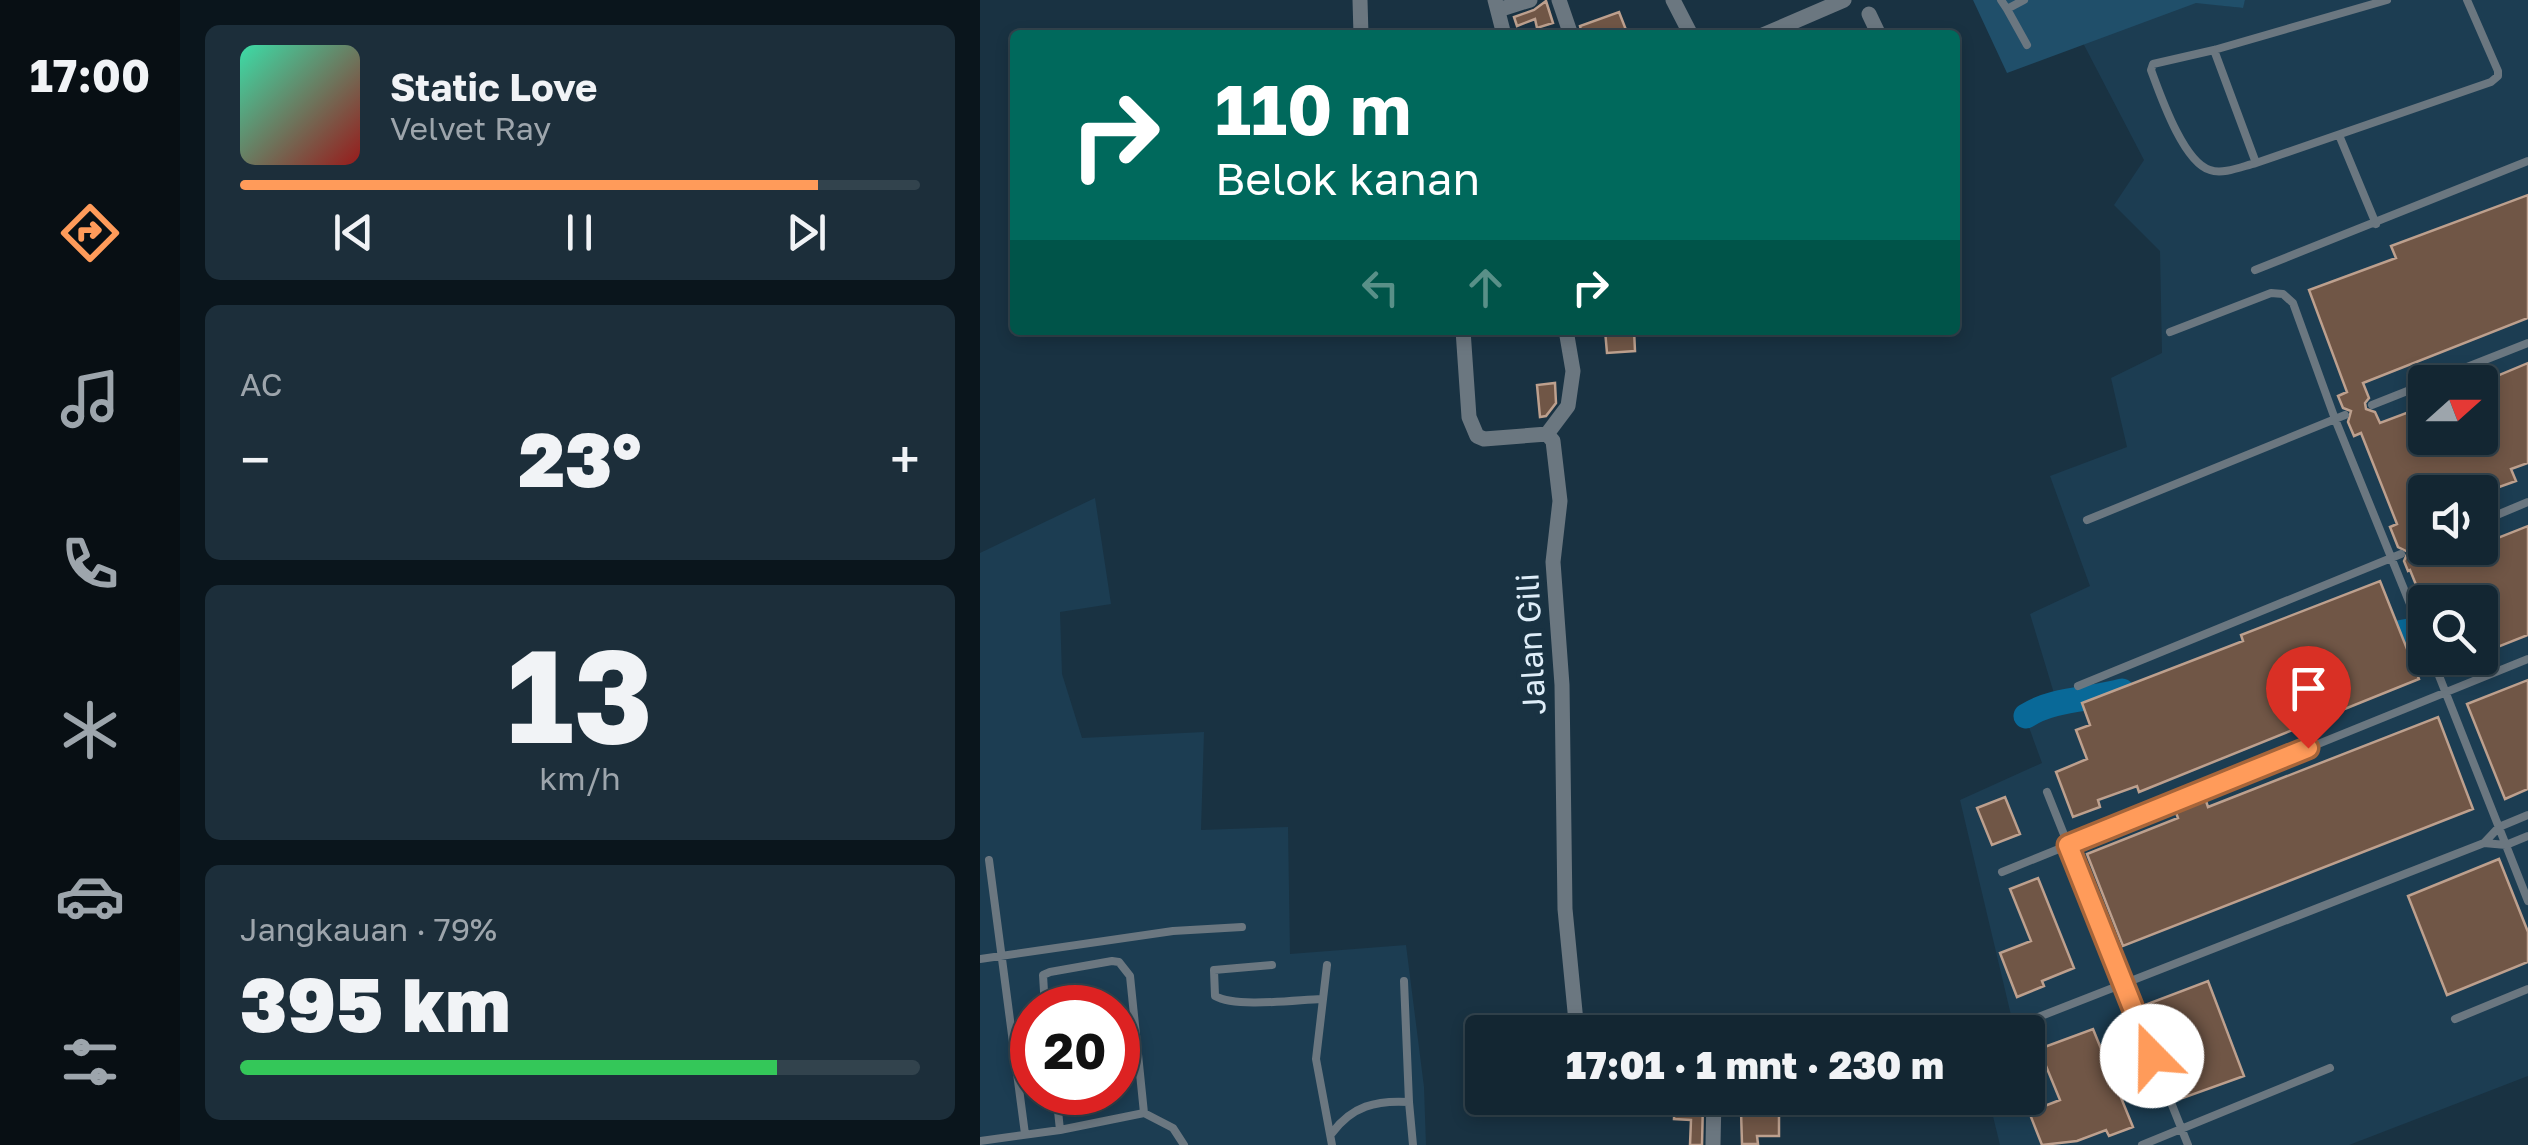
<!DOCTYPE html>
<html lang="id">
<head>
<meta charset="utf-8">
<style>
  :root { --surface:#132632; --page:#1c2e3a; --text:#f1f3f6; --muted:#9da5ac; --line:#32434d; --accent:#ff9b5a }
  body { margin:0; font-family:"Golos Text",sans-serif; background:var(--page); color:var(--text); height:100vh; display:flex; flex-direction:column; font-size:38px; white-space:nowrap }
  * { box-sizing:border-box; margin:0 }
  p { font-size:32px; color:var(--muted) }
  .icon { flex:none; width:55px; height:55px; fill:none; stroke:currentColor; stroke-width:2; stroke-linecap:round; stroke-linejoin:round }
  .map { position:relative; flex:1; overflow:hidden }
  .details { display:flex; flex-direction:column; gap:25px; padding:25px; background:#0a151c; width:800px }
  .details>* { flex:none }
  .guide { position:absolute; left:30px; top:30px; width:950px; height:305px; border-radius:10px; box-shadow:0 5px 15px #0003,0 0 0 2px var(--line); background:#00695c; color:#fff; overflow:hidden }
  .needle { width:65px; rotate:69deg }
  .tools { position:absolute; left:1428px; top:365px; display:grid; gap:20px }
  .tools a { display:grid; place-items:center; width:90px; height:90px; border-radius:10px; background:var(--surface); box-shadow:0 5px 15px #0003,0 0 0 2px var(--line); font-size:50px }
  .speed { position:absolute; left:30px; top:985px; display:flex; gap:20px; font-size:50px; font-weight:700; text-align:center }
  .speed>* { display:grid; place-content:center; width:130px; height:130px; border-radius:50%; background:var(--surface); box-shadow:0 5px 15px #0003,0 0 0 2px var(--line); line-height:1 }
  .speed .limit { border:15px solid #d22; background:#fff; color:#111 }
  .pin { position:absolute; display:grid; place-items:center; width:85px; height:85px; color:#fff; margin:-102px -42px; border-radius:50% 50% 50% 0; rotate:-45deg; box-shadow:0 0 10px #0007 }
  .pin .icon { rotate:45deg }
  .me { position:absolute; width:110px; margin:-55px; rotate:338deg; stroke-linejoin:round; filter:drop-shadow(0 0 8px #0008) }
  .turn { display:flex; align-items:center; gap:35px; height:210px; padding:0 40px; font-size:45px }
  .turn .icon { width:130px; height:130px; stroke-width:2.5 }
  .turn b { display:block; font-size:70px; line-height:85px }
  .lanes { display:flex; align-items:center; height:95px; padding:0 40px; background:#0003; justify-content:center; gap:50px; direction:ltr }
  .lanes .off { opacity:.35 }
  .big { font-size:75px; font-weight:800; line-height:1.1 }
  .details .widget { flex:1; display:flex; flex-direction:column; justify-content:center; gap:15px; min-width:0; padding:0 35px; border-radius:15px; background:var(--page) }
  .details .dial { align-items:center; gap:0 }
  .dial b { font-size:130px; line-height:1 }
  .song { display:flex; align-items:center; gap:30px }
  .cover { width:120px; height:120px; border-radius:15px; background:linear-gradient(135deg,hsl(160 70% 55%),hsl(0 70% 35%)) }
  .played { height:10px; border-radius:5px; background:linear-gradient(90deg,var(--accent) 85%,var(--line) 85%) }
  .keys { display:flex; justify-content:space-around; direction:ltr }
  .heat { display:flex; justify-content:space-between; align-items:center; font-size:55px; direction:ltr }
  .charge { height:15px; border-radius:8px; background:linear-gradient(90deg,#34c759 79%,var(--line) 0) }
  .trip { position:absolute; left:485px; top:1015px; width:580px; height:100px; border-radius:10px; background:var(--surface); box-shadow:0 5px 15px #0003,0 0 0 2px var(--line); font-weight:800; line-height:100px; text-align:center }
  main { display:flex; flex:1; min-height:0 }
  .dock { display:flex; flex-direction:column; width:180px; justify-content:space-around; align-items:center; background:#080f14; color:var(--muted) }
  .dock .icon { width:70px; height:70px }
  .dock .on { color:var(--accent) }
  .dock b { font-size:45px; color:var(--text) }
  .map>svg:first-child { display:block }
</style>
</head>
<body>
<main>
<nav class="dock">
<b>17:00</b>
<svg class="icon on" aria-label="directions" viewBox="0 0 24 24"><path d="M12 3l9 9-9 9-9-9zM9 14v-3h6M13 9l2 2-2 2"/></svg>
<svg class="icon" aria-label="music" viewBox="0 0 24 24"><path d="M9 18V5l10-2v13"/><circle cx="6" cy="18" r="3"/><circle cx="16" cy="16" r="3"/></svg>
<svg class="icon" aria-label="phone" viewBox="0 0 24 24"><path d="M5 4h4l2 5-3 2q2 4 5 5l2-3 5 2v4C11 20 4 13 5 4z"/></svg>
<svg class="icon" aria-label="climate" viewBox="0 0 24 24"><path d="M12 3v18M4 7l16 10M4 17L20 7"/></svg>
<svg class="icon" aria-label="car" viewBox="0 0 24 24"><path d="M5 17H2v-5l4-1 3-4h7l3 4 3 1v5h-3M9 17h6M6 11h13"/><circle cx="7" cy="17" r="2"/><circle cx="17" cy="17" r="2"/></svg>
<svg class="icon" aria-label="filters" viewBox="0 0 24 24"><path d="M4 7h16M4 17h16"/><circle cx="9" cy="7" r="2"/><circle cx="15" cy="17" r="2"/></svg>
</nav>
<section class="details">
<div class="widget">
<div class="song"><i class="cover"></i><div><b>Static Love</b><p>Velvet Ray</p></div></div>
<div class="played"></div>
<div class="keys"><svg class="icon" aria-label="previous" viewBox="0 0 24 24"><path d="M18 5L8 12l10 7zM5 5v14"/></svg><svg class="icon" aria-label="pause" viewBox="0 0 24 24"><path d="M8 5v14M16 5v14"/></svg><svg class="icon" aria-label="next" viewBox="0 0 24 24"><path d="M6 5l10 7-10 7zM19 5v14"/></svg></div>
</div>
<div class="widget"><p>AC</p>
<div class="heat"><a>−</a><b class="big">23°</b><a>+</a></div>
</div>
<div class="widget dial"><b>13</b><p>km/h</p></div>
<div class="widget"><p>Jangkauan · 79%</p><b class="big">395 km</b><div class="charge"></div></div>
</section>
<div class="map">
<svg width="1548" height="1145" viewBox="0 0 1548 1145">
  <rect width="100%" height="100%" fill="#193242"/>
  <path fill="#1c3d52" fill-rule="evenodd" d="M 1265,0 L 1548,0 L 1548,1076 L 1369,1145 L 1020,1145 L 1011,1108 L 1050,1096 L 1048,1032 L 1035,1032 L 980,800 L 1062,763 L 1043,711 L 1076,700 L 1050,614 L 1110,586 L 1070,476 L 1147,447 L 1131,378 L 1182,353 L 1180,251 L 1134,205 L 1164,160 L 1103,43 L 1216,2 L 1262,8 ZM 1445,382 L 1500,382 L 1500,438 L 1445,438 ZM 1445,492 L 1500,492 L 1500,548 L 1445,548 ZM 1445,602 L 1500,602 L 1500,658 L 1445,658 Z
    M 115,498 L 131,604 L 80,612 L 82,674 L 102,738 L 224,732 L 221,830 L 308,827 L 310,954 L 426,945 L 444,1087 L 446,1145 L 0,1145 L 0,553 ZM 52,1008 L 138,1008 L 138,1092 L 52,1092 Z"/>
  <path fill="#204f6a" d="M 993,0 L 1265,0 L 1263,8 L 1216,3 L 1027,73 Z"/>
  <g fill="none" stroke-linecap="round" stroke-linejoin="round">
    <path stroke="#096998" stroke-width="25" d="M 1391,638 L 1445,628
      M 1046,716 C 1073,698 1111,700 1142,691"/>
  </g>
  <path fill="#705646" stroke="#bda08e" stroke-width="2.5" d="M 566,1 L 573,23 L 557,28 L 555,19 L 537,26 L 534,17 L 554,10 Z
    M 639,12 L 648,35 L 602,35 L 600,26 Z
    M 1548,195 L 1548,318 L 1383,383 L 1389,398 L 1385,403 L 1386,409 L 1395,412 L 1400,423 L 1445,406 L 1445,438 L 1500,438 L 1500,383 L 1548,363 L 1548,463 L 1531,469 L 1536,481 L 1511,490 L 1510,487 L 1496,492 L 1445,492 L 1445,536 L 1437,542 L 1439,549 L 1447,550 L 1452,564 L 1548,526 L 1548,635 L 1500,654 L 1500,602 L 1443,602 L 1430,570 L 1428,571 L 1424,561 L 1428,552 L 1418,547 L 1410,527 L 1417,524 L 1381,433 L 1374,436 L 1368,422 L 1371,411 L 1363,408 L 1358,396 L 1367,392 L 1329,290 L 1416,258 L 1411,246 Z
    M 625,330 L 654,330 L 655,351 L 627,353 Z
    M 575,383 L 576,403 L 566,416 L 560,417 L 557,385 Z
    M 1400,581 L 1439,679 L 1159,792 L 1157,786 L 1118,800 L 1120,807 L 1093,817 L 1076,772 L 1107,759 L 1096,730 L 1110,725 L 1102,703 L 1263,641 L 1261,635 Z
    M 1548,680 L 1548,789 L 1525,799 L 1487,704 Z
    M 1458,717 L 1493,809 L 1143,946 L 1107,854 L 1198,818 L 1195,810 L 1225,798 L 1228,807 Z
    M 1025,797 L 1040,834 L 1012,845 L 997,808 Z
    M 1519,859 L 1548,932 L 1548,962 L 1467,995 L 1428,896 Z
    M 1058,878 L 1094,968 L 1062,981 L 1064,986 L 1037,997 L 1020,953 L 1051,941 L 1030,889 Z
    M 1228,981 L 1264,1076 L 1200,1099 L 1165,1005 Z
    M 1113,1029 L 1153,1127 L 1129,1136 L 1126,1130 L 1097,1141 L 1062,1145 L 1049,1112 L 1080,1100 L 1059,1049 Z
    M 695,1102 L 723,1102 L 722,1145 L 710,1145 L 711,1120 L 694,1119 Z
    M 779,1108 L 799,1108 L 799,1136 L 777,1136 L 778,1144 L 762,1144 L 761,1111 Z"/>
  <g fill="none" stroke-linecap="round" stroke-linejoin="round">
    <path stroke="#6b7780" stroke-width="8" d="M 1021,0 L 1027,9 L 1044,0
      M 1407,0 L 1234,50 L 1173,64 L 1171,70 C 1180,94 1203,162 1230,170 C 1243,175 1263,166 1276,163 L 1511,82 L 1518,76 L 1518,71 L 1487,0
      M 1027,9 L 1047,45
      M 1234,50 L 1276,163
      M 1359,135 L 1396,224
      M 1275,270 L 1548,161
      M 1190,332 L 1291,293 L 1303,294 L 1313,303 L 1355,419 L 1445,641
      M 1449,382 L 1548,343
      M 1392,405 L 1445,384
      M 1107,520 L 1365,415
      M 1500,522 L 1548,502
      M 1444,543 L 1445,543
      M 1452,658 L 1548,901
      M 1098,686 L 1421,554
      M 1067,792 L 1208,1145
      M 1504,843 L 1519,827 L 1548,815
      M 9,860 L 45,1134
      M 1022,872 L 1548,659
      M 0,959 L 193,931 L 262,927
      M 292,965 L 234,970 L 235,996 C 256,1008 315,1000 341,999
      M 347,965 L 336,1059 L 352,1145
      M 424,981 L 429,1102
      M 65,1008 L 63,975 L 70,972 L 132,961 L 139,962 L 150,976 L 164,1113
      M 1056,1018 L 1504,843 L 1526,845 L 1548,836
      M 1475,1019 L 1548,989
      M 76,1092 L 80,1130
      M 352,1133 C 372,1106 396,1100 429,1102 L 433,1145
      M 0,1141 L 80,1130 L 164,1113 L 193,1128 L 204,1145
      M 1162,1145 L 1350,1068"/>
    <path stroke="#6b7780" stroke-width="15" d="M 380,0 L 381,35
      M 515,0 L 524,35
      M 579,0 L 591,35
      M 693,0 L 711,35
      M 518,10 L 550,0
      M 889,14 L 899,35
      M 783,35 L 864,0
      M 483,330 L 489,417 L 497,436 L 504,439 L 567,434
      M 567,434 L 573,441 L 580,501 L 573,562 L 582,685 L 585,909 L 597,1032
      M 567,434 L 588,406 L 593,371 L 586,330
      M 733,1145 L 734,1098"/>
  </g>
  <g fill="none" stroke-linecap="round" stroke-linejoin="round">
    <defs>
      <path id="route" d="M 1172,1056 L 1088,845 L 1328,748"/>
    </defs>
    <use href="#route" stroke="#a6653a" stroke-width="25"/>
    <use href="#route" stroke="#ff9b5a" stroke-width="18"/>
  </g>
  <g text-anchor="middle" stroke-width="10" stroke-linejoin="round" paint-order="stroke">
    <g font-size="32" fill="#deedf8" stroke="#193242">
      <text transform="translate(551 644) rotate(-93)" y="11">Jalan Gili</text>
    </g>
  </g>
</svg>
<div class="tools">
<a><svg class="needle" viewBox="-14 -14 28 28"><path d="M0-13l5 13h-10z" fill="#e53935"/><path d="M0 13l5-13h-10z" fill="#9da5ac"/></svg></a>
<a><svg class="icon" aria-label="sound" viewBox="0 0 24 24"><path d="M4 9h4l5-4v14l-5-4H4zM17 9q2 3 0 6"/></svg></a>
<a><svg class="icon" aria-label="search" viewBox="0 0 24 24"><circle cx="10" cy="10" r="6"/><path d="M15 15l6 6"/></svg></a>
</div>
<div class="speed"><div class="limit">20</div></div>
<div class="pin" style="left:1328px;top:748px;background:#d93025"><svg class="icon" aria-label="arrive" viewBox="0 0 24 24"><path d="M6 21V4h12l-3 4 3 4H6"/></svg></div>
<svg class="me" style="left:1172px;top:1056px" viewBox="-20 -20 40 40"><circle r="19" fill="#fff"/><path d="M0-13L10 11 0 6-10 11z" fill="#ff9b5a"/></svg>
<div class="trip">17:01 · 1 mnt · 230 m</div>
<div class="guide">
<div class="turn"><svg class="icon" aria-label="right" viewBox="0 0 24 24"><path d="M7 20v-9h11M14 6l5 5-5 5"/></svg><div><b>110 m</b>Belok kanan</div></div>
<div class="lanes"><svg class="icon off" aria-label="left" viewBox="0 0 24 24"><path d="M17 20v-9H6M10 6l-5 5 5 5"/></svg><svg class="icon off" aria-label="ahead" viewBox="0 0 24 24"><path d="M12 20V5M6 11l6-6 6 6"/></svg><svg class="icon" aria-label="right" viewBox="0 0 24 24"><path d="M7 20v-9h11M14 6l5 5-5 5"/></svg></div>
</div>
</div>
</main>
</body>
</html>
